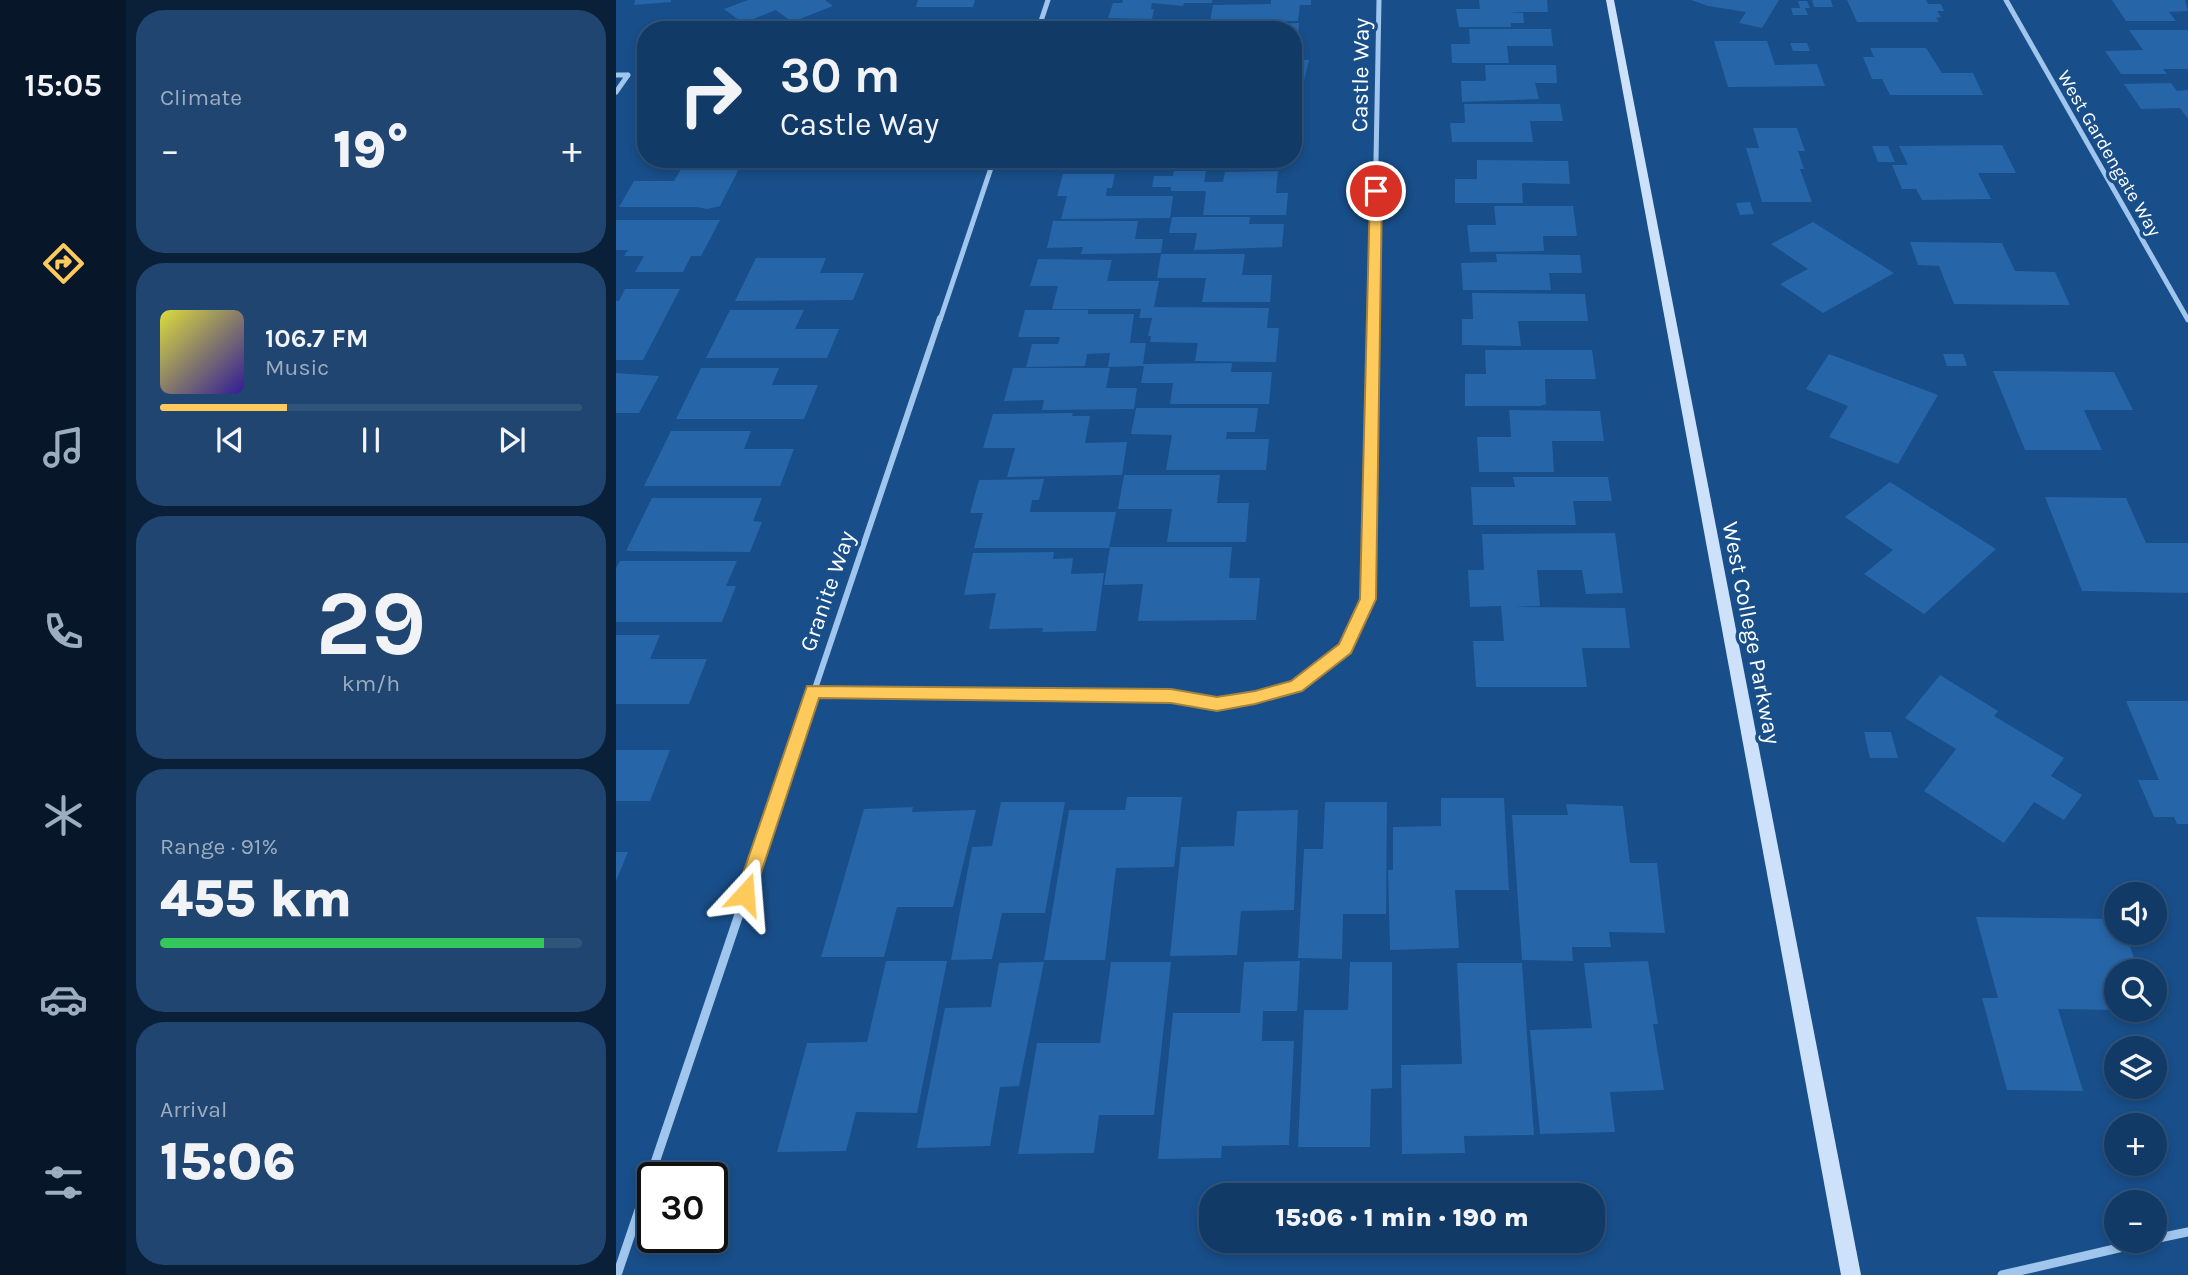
<!DOCTYPE html>
<html lang="en">
<head>
<meta charset="utf-8">
<style>
  :root { --surface:#123a67; --page:#1f4570; --text:#f1f3f6; --muted:#9cadc0; --line:#31547b; --accent:#ffca5c }
  body { margin:0; font-family:Karla,sans-serif; background:var(--page); color:var(--text); height:100vh; display:flex; flex-direction:column; font-size:26px; white-space:nowrap }
  * { box-sizing:border-box; margin:0 }
  p { font-size:23px; color:var(--muted) }
  .icon { flex:none; width:38px; height:38px; fill:none; stroke:currentColor; stroke-width:2; stroke-linecap:round; stroke-linejoin:round }
  .map { position:relative; flex:1; overflow:hidden }
  .side { display:flex; flex-direction:column; gap:10px; padding:10px; background:#0a2039; width:490px }
  .side>* { flex:none }
  .hud { position:absolute; left:21px; top:21px; width:665px; height:147px; border-radius:28px; box-shadow:0 4px 10px #0003,0 0 0 2px var(--line); background:#123a67; color:var(--text); overflow:hidden }
  .tools { position:absolute; left:1488px; top:882px; display:grid; gap:14px }
  .tools a { display:grid; place-items:center; width:63px; height:63px; border-radius:50%; background:var(--surface); box-shadow:0 4px 10px #0003,0 0 0 2px var(--line); font-size:35px }
  .speed { position:absolute; left:21px; top:1162px; display:flex; gap:14px; font-size:35px; font-weight:700; text-align:center }
  .speed>* { display:grid; place-content:center; width:91px; height:91px; border-radius:50%; background:var(--surface); box-shadow:0 4px 10px #0003,0 0 0 2px var(--line); line-height:1 }
  .speed .limit { border:4px solid #111; border-radius:10px; background:#fff; color:#111 }
  .pin { position:absolute; display:grid; place-items:center; width:60px; height:60px; color:#fff; margin:-30px; border:4px solid #fff; border-radius:50%; box-shadow:0 2px 7px #0007 }
  .me { position:absolute; width:77px; margin:-38px; rotate:19deg; stroke-linejoin:round; filter:drop-shadow(0 0 5px #0008) }
  .turn { display:flex; align-items:center; gap:24px; height:147px; padding:0 28px; font-size:32px }
  .turn .icon { width:91px; height:91px; stroke-width:2.5 }
  .turn b { display:block; font-size:49px; line-height:60px }
  .big { font-size:52px; font-weight:800; line-height:1.1 }
  .side .widget { flex:1; display:flex; flex-direction:column; justify-content:center; gap:10px; min-width:0; padding:0 24px; border-radius:28px; background:var(--page) }
  .side .dial { align-items:center; gap:0 }
  .dial b { font-size:91px; line-height:1 }
  .song { display:flex; align-items:center; gap:21px }
  .cover { width:84px; height:84px; border-radius:10px; background:linear-gradient(135deg,hsl(60 70% 55%),hsl(250 70% 35%)) }
  .played { height:7px; border-radius:4px; background:linear-gradient(90deg,var(--accent) 30%,var(--line) 30%) }
  .keys { display:flex; justify-content:space-around; direction:ltr }
  .heat { display:flex; justify-content:space-between; align-items:center; font-size:38px; direction:ltr }
  .charge { height:10px; border-radius:5px; background:linear-gradient(90deg,#34c759 91%,var(--line) 0) }
  .trip { position:absolute; left:583px; top:1183px; width:406px; height:70px; border-radius:28px; background:var(--surface); box-shadow:0 4px 10px #0003,0 0 0 2px var(--line); font-weight:800; line-height:70px; text-align:center }
  main { display:flex; flex:1; min-height:0 }
  .dock { display:flex; flex-direction:column; width:126px; justify-content:space-around; align-items:center; background:#071729; color:var(--muted) }
  .dock .icon { width:49px; height:49px }
  .dock .active { color:var(--accent) }
  .dock b { font-size:32px; color:var(--text) }
  .map>svg:first-child { display:block }
</style>
</head>
<body>
<main>
<nav class="dock">
<b>15:05</b>
<svg class="icon active" aria-label="directions" viewBox="0 0 24 24"><path d="M12 3l9 9-9 9-9-9zM9 14v-3h6M13 9l2 2-2 2"/></svg>
<svg class="icon" aria-label="music" viewBox="0 0 24 24"><path d="M9 18V5l10-2v13"/><circle cx="6" cy="18" r="3"/><circle cx="16" cy="16" r="3"/></svg>
<svg class="icon" aria-label="phone" viewBox="0 0 24 24"><path d="M5 4h4l2 5-3 2q2 4 5 5l2-3 5 2v4C11 20 4 13 5 4z"/></svg>
<svg class="icon" aria-label="climate" viewBox="0 0 24 24"><path d="M12 3v18M4 7l16 10M4 17L20 7"/></svg>
<svg class="icon" aria-label="car" viewBox="0 0 24 24"><path d="M5 17H2v-5l4-1 3-4h7l3 4 3 1v5h-3M9 17h6M6 11h13"/><circle cx="7" cy="17" r="2"/><circle cx="17" cy="17" r="2"/></svg>
<svg class="icon" aria-label="filters" viewBox="0 0 24 24"><path d="M4 7h16M4 17h16"/><circle cx="9" cy="7" r="2"/><circle cx="15" cy="17" r="2"/></svg>
</nav>
<section class="side">
<div class="widget"><p>Climate</p>
<div class="heat"><a>−</a><b class="big">19°</b><a>+</a></div>
</div>
<div class="widget">
<div class="song"><i class="cover"></i><div><b>106.7 FM</b><p>Music</p></div></div>
<div class="played"></div>
<div class="keys"><svg class="icon" aria-label="previous" viewBox="0 0 24 24"><path d="M18 5L8 12l10 7zM5 5v14"/></svg><svg class="icon" aria-label="pause" viewBox="0 0 24 24"><path d="M8 5v14M16 5v14"/></svg><svg class="icon" aria-label="next" viewBox="0 0 24 24"><path d="M6 5l10 7-10 7zM19 5v14"/></svg></div>
</div>
<div class="widget dial"><b>29</b><p>km/h</p></div>
<div class="widget"><p>Range · 91%</p><b class="big">455 km</b><div class="charge"></div></div>
<div class="widget"><p>Arrival</p><b class="big">15:06</b></div>
</section>
<div class="map">
<svg width="1572" height="1275" viewBox="0 0 1572 1275">
  <rect width="100%" height="100%" fill="#184e89"/>
  <path fill="#2665a8" d="M 19,0 L 55,0 L 55,2 L 18,5 Z
    M 132,0 L 209,0 L 217,6 L 176,22 L 160,10 L 127,23 L 108,9 Z
    M 302,0 L 359,0 L 357,7 L 300,7 Z
    M 507,0 L 596,0 L 596,3 L 568,3 L 567,6 L 536,3 L 535,9 L 538,9 L 536,19 L 492,18 L 497,3 L 506,3 Z
    M 655,0 L 695,0 L 695,5 L 684,5 L 682,21 L 594,21 L 597,5 L 655,4 Z
    M 863,0 L 931,0 L 932,12 L 894,12 L 907,13 L 908,23 L 895,23 L 895,27 L 843,27 L 840,9 L 864,9 Z
    M 1075,0 L 1163,0 L 1146,28 L 1123,23 L 1130,12 L 1092,6 Z
    M 1196,0 L 1215,0 L 1217,7 L 1198,7 Z
    M 1231,0 L 1310,0 L 1312,4 L 1325,4 L 1328,11 L 1321,11 L 1325,17 L 1320,18 L 1323,22 L 1241,22 Z
    M 1496,0 L 1569,0 L 1572,11 L 1553,12 L 1560,21 L 1510,21 Z
    M 1182,1 L 1191,1 L 1194,8 L 1189,8 L 1192,15 L 1177,15 L 1175,8 L 1184,8 Z
    M 527,20 L 593,21 L 591,30 L 525,30 Z
    M 683,23 L 682,43 L 677,43 L 677,30 L 628,30 L 628,24 Z
    M 853,29 L 935,29 L 937,46 L 891,46 L 893,63 L 836,63 L 835,44 L 854,44 Z
    M 1513,30 L 1572,30 L 1572,69 L 1547,69 L 1551,74 L 1505,74 L 1489,51 L 1527,50 Z
    M 1098,41 L 1151,41 L 1159,65 L 1201,64 L 1209,86 L 1112,87 Z
    M 1174,43 L 1191,43 L 1194,51 L 1177,51 Z
    M 1254,48 L 1310,48 L 1326,73 L 1357,73 L 1367,95 L 1274,95 L 1266,79 L 1256,79 L 1247,57 L 1258,57 Z
    M 677,60 L 693,60 L 688,81 L 677,81 Z
    M 869,65 L 940,65 L 941,83 L 919,83 L 923,99 L 846,102 L 845,81 L 870,81 Z
    M 1555,83 L 1561,91 L 1572,90 L 1572,119 L 1564,108 L 1525,109 L 1508,84 Z
    M 677,98 L 687,98 L 686,119 L 677,119 Z
    M 848,104 L 944,104 L 947,121 L 914,121 L 917,142 L 836,142 L 834,123 L 849,123 Z
    M 1137,128 L 1181,128 L 1189,151 L 1182,151 L 1188,169 L 1184,169 L 1196,202 L 1146,202 L 1130,148 L 1143,148 Z
    M 1386,145 L 1400,173 L 1362,173 L 1375,199 L 1306,200 L 1300,189 L 1286,189 L 1276,165 L 1292,165 L 1283,146 Z
    M 1256,146 L 1272,146 L 1279,162 L 1262,162 Z
    M 71,159 L 128,159 L 104,206 L 91,209 L 80,207 L 3,207 L 18,181 L 58,181 Z
    M 861,160 L 952,161 L 954,184 L 906,183 L 907,203 L 839,203 L 839,179 L 861,179 Z
    M 558,171 L 590,171 L 588,182 L 607,182 L 609,172 L 662,171 L 660,193 L 672,193 L 670,215 L 587,215 L 590,191 L 555,191 L 555,187 L 536,187 L 538,176 L 557,176 Z
    M 447,174 L 499,174 L 496,188 L 491,188 L 490,196 L 557,196 L 554,218 L 445,219 L 451,196 L 441,196 Z
    M 1134,202 L 1138,214 L 1124,215 L 1120,203 Z
    M 878,206 L 957,206 L 961,236 L 927,236 L 928,251 L 854,252 L 851,225 L 880,225 Z
    M 556,217 L 634,217 L 633,224 L 668,224 L 666,247 L 578,250 L 581,233 L 553,233 Z
    M 0,220 L 104,220 L 85,256 L 75,256 L 67,272 L 19,272 L 28,256 L 8,256 L 12,250 L 0,250 Z
    M 437,221 L 522,221 L 519,239 L 547,239 L 545,253 L 465,254 L 467,247 L 431,248 Z
    M 1197,222 L 1278,273 L 1207,313 L 1164,284 L 1192,269 L 1155,244 Z
    M 1294,242 L 1386,243 L 1399,271 L 1439,272 L 1454,305 L 1338,304 L 1323,266 L 1302,265 Z
    M 545,254 L 629,254 L 626,275 L 656,275 L 654,302 L 586,302 L 590,278 L 541,278 Z
    M 880,254 L 964,255 L 966,273 L 933,273 L 935,290 L 847,290 L 845,263 L 881,262 Z
    M 140,258 L 210,258 L 204,273 L 248,273 L 237,300 L 119,301 Z
    M 422,259 L 496,260 L 491,281 L 543,281 L 538,307 L 653,308 L 651,328 L 663,328 L 660,362 L 579,361 L 582,343 L 534,342 L 535,336 L 532,336 L 536,318 L 523,318 L 525,309 L 436,309 L 442,286 L 414,286 Z
    M 9,289 L 64,289 L 27,360 L 0,360 L 0,301 L 3,301 Z
    M 856,293 L 969,294 L 972,321 L 902,321 L 905,346 L 846,345 L 846,319 L 857,319 Z
    M 114,310 L 188,310 L 179,329 L 223,329 L 211,358 L 90,358 Z
    M 409,310 L 472,310 L 472,314 L 518,314 L 514,343 L 530,343 L 527,364 L 616,363 L 615,372 L 656,372 L 653,404 L 554,404 L 557,383 L 525,383 L 528,366 L 492,367 L 494,353 L 471,354 L 469,366 L 410,367 L 416,344 L 442,344 L 444,337 L 402,337 Z
    M 869,350 L 976,350 L 980,379 L 929,379 L 930,404 L 924,406 L 849,406 L 849,374 L 870,374 Z
    M 1213,354 L 1322,395 L 1282,464 L 1213,437 L 1232,406 L 1190,389 Z
    M 1327,354 L 1347,354 L 1351,366 L 1331,366 Z
    M 85,368 L 163,368 L 156,385 L 202,385 L 188,419 L 60,419 Z
    M 397,368 L 494,368 L 490,388 L 521,388 L 518,409 L 426,410 L 428,400 L 388,401 Z
    M 1377,371 L 1498,372 L 1517,410 L 1468,410 L 1486,450 L 1409,450 Z
    M 0,373 L 43,376 L 23,413 L 0,413 Z
    M 520,408 L 642,408 L 639,432 L 611,432 L 610,439 L 653,439 L 650,470 L 550,470 L 556,435 L 515,434 Z
    M 893,410 L 984,411 L 988,441 L 936,441 L 938,472 L 863,472 L 861,437 L 895,437 Z
    M 457,413 L 456,416 L 474,416 L 469,443 L 511,442 L 506,475 L 391,477 L 399,448 L 367,448 L 377,414 Z
    M 55,431 L 135,431 L 128,449 L 178,449 L 164,486 L 28,486 Z
    M 508,475 L 604,475 L 601,503 L 633,503 L 630,542 L 551,542 L 556,509 L 502,509 Z
    M 897,477 L 992,477 L 996,501 L 957,501 L 960,525 L 857,525 L 855,487 L 899,487 Z
    M 428,479 L 423,500 L 416,500 L 414,512 L 500,512 L 493,548 L 358,548 L 367,513 L 354,513 L 363,480 Z
    M 1274,482 L 1380,549 L 1308,614 L 1248,574 L 1277,550 L 1229,517 Z
    M 1429,497 L 1510,498 L 1530,543 L 1572,543 L 1572,593 L 1466,591 Z
    M 36,498 L 146,498 L 137,521 L 146,522 L 134,552 L 10,551 Z
    M 999,533 L 1007,593 L 970,594 L 966,570 L 921,570 L 924,606 L 898,607 L 1009,608 L 1014,648 L 966,648 L 971,687 L 860,687 L 857,641 L 888,641 L 885,606 L 854,607 L 852,570 L 868,570 L 866,534 Z
    M 494,547 L 616,547 L 613,578 L 644,578 L 640,620 L 522,621 L 527,584 L 488,585 Z
    M 438,552 L 437,559 L 457,558 L 455,574 L 488,573 L 480,631 L 426,632 L 427,628 L 373,629 L 380,593 L 348,595 L 357,553 Z
    M 4,561 L 121,561 L 110,586 L 120,586 L 106,622 L 0,622 L 0,568 Z
    M 0,635 L 44,635 L 34,659 L 91,659 L 73,704 L 0,704 Z
    M 1324,675 L 1382,711 L 1378,716 L 1448,758 L 1435,776 L 1466,795 L 1448,820 L 1418,802 L 1388,843 L 1308,791 L 1340,749 L 1289,718 Z
    M 1510,701 L 1572,701 L 1572,824 L 1561,824 L 1558,817 L 1538,817 L 1522,780 L 1543,780 Z
    M 1248,732 L 1275,732 L 1282,758 L 1254,758 Z
    M 0,750 L 54,750 L 34,801 L 0,801 Z
    M 511,797 L 566,797 L 558,867 L 500,868 L 489,960 L 428,960 L 453,810 L 509,810 Z
    M 825,798 L 888,798 L 893,890 L 839,890 L 843,948 L 774,950 L 772,870 L 777,870 L 777,827 L 825,826 Z
    M 385,802 L 449,802 L 429,913 L 386,913 L 376,959 L 335,960 L 356,847 L 376,846 Z
    M 709,802 L 771,802 L 770,914 L 727,914 L 726,959 L 682,958 L 688,849 L 707,849 Z
    M 950,804 L 1007,806 L 1014,863 L 1041,863 L 1049,933 L 993,932 L 995,947 L 956,947 L 957,961 L 906,960 L 896,815 L 952,815 Z
    M 297,807 L 296,812 L 360,810 L 337,907 L 281,907 L 268,957 L 205,957 L 248,809 Z
    M 682,810 L 678,910 L 625,911 L 621,955 L 554,956 L 565,847 L 618,846 L 621,811 Z
    M 0,852 L 12,852 L 0,881 Z
    M 1360,917 L 1500,919 L 1500,933 L 1509,933 L 1523,971 L 1500,971 L 1500,1010 L 1442,1009 L 1467,1091 L 1391,1090 L 1366,998 L 1382,998 Z
    M 270,961 L 331,961 L 301,1113 L 240,1112 L 230,1151 L 161,1152 L 191,1043 L 251,1042 Z
    M 684,961 L 681,1011 L 647,1011 L 646,1041 L 678,1041 L 673,1145 L 606,1146 L 605,1158 L 542,1159 L 557,1013 L 624,1013 L 628,962 Z
    M 1032,961 L 1042,1024 L 1037,1024 L 1048,1090 L 994,1092 L 999,1132 L 924,1134 L 914,1030 L 976,1028 L 968,963 Z
    M 428,962 L 403,1086 L 384,1087 L 374,1146 L 301,1148 L 329,1008 L 375,1007 L 383,963 Z
    M 495,962 L 555,962 L 538,1115 L 483,1115 L 478,1153 L 402,1154 L 421,1043 L 484,1043 Z
    M 734,962 L 776,962 L 776,1088 L 755,1089 L 754,1147 L 682,1147 L 688,1010 L 732,1010 Z
    M 841,963 L 906,963 L 918,1135 L 848,1136 L 849,1153 L 786,1154 L 785,1065 L 846,1064 Z"/>
  <g fill="none" stroke-linecap="round" stroke-linejoin="round">
    <path stroke="#a0c6ee" stroke-width="5" d="M 1390,0 L 1572,320
      M 422,30 L 432,0
      M 0,75 L 12,75
      M 0,92 L 12,75
      M 324,320 L 378,159
      M 757,320 L 763,0"/>
    <path stroke="#a0c6ee" stroke-width="6" d="M 197,691 L 555,696 L 601,704 L 639,698 L 681,686 L 730,648 L 752,599 L 757,318
      M 183,736 L 324,318"/>
    <path stroke="#a0c6ee" stroke-width="9" d="M 1538,1239 L 1572,1232
      M 1,1275 L 184,734
      M 1386,1275 L 1533,1241"/>
    <path fill="#cde2fa" fill-rule="evenodd" d="M 990,0 L 998,0 L 1245,1275 L 1225,1275 Z"/>
  </g>
  <path fill="#ffca5c" stroke="#a6833c" stroke-width="2" d="M 760,187 L 766,191 L 760,599 L 735,653 L 686,691 L 639,704 L 601,711 L 555,703 L 203,698 L 138,894 L 135,900 L 129,902 L 122,900 L 120,894 L 191,686 L 555,689 L 601,697 L 639,691 L 675,681 L 723,644 L 744,599 L 754,191 Z"/>
  <g text-anchor="middle" stroke-width="7" stroke-linejoin="round" paint-order="stroke">
    <g font-size="19" fill="#fff" stroke="#184e89">
      <text transform="translate(1494 153) rotate(60)" y="7">West Gardengate Way</text>
    </g>
    <g font-size="23" fill="#fff" stroke="#184e89">
      <text transform="translate(744 75) rotate(-89)" y="8">Castle Way</text>
      <text transform="translate(211 591) rotate(-71)" y="8">Granite Way</text>
      <text transform="translate(1136 633) rotate(79)" y="8">West College Parkway</text>
    </g>
  </g>
</svg>
<div class="tools">
<a><svg class="icon" aria-label="sound" viewBox="0 0 24 24"><path d="M4 9h4l5-4v14l-5-4H4zM17 9q2 3 0 6"/></svg></a>
<a><svg class="icon" aria-label="search" viewBox="0 0 24 24"><circle cx="10" cy="10" r="6"/><path d="M15 15l6 6"/></svg></a>
<a><svg class="icon" aria-label="layers" viewBox="0 0 24 24"><path d="M12 4l9 5-9 5-9-5zM3 14l9 5 9-5"/></svg></a>
<a>+</a>
<a>−</a>
</div>
<div class="speed"><div class="limit">30</div></div>
<div class="pin" style="left:760px;top:191px;background:#d93025"><svg class="icon" aria-label="arrive" viewBox="0 0 24 24"><path d="M6 21V4h12l-3 4 3 4H6"/></svg></div>
<svg class="me" style="left:129px;top:894px" viewBox="-20 -20 40 40"><path d="M0-17L14 15 0 8-14 15z" fill="#ffca5c" stroke="#fff" stroke-width="4"/></svg>
<div class="trip">15:06 · 1 min · 190 m</div>
<div class="hud">
<div class="turn"><svg class="icon" aria-label="right" viewBox="0 0 24 24"><path d="M7 20v-9h11M14 6l5 5-5 5"/></svg><div><b>30 m</b>Castle Way</div></div>
</div>
</div>
</main>
</body>
</html>
